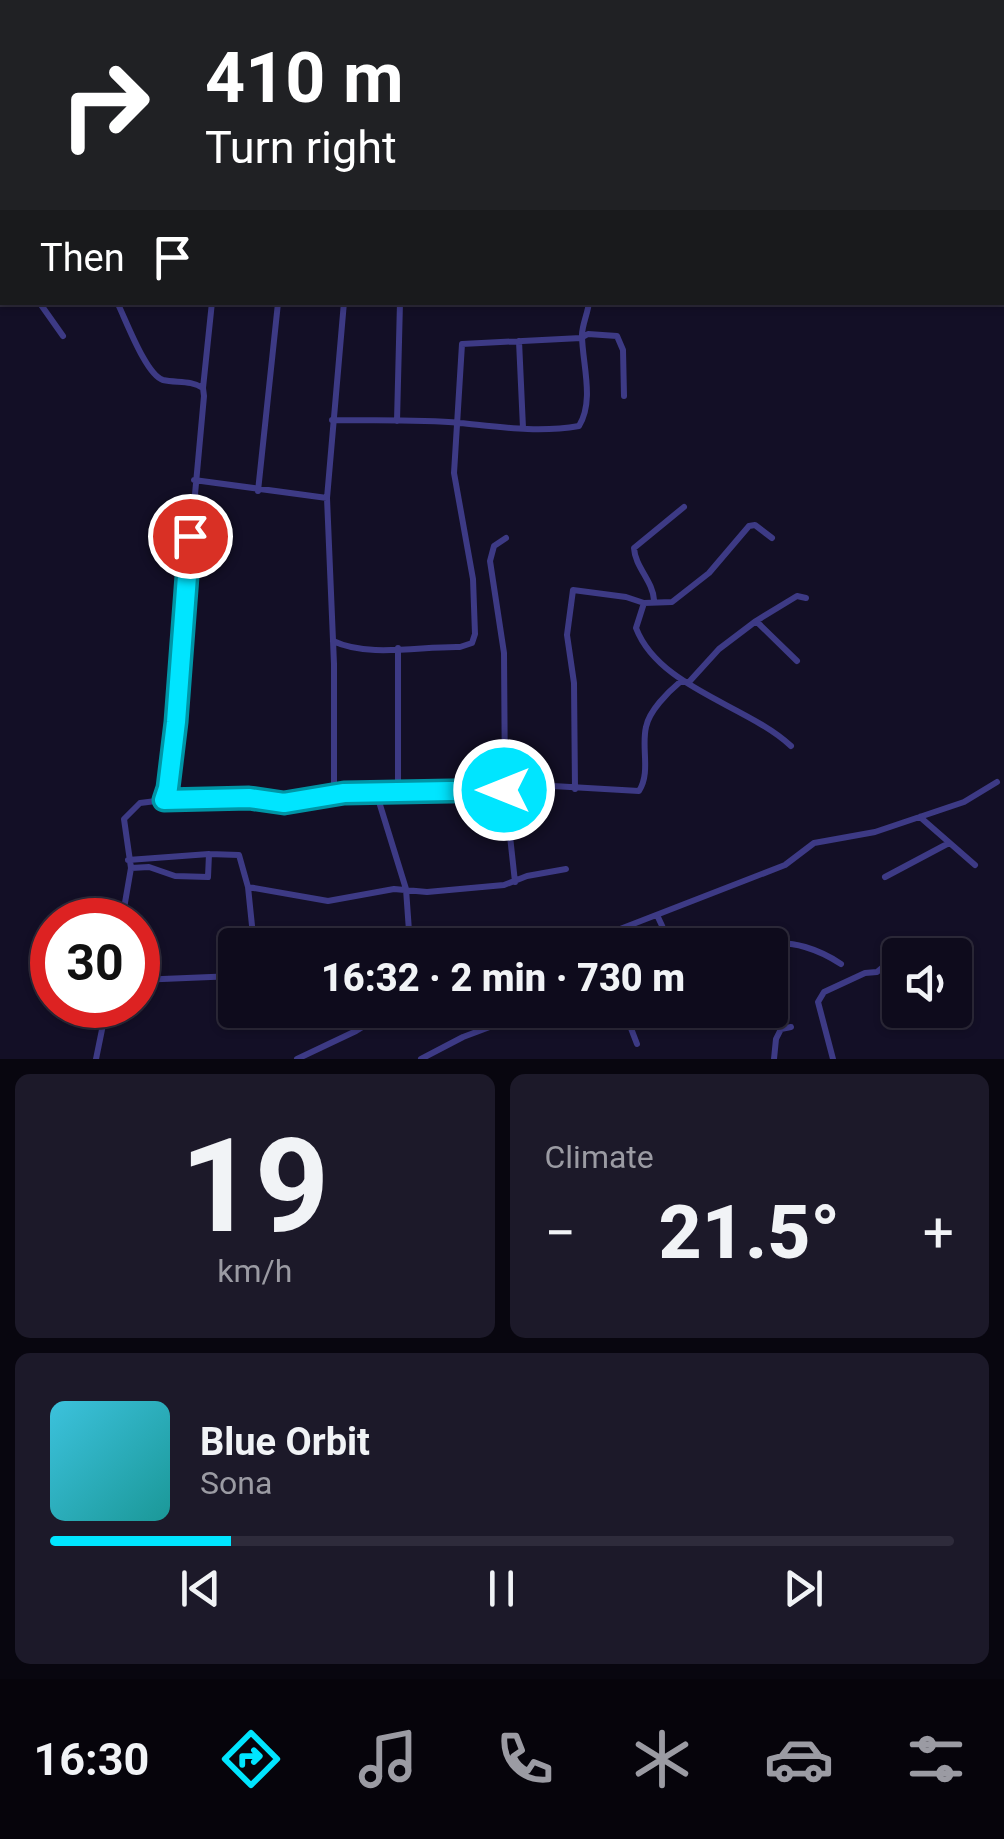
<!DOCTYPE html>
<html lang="en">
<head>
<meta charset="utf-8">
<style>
  :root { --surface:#0e0b1c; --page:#1c1929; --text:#f1f3f6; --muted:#9b9ba3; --line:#2e2b3b; --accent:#00e5ff }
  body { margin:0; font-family:Roboto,sans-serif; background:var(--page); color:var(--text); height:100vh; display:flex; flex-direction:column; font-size:38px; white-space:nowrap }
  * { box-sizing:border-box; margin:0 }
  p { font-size:32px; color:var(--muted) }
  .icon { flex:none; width:55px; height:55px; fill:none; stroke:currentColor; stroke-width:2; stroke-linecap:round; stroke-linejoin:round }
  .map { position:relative; height:1059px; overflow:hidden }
  .panel { display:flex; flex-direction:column; gap:15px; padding:15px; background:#08060f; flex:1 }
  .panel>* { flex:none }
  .guide { position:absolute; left:0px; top:0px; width:1005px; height:305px; box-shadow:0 2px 8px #0004,0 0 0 2px var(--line); background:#202124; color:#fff; overflow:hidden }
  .controls { position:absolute; left:882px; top:938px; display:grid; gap:20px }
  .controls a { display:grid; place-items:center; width:90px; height:90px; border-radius:10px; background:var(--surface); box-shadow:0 2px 8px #0004,0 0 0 2px var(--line); font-size:50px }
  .speed { position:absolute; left:30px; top:898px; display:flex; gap:20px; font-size:50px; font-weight:700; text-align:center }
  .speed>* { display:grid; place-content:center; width:130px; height:130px; border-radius:50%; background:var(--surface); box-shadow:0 2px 8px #0004,0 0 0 2px var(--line); line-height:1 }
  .speed .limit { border:15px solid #d22; background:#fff; color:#111 }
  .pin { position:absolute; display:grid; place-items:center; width:85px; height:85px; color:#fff; margin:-42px; border:5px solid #fff; border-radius:50%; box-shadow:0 2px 10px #0007 }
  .me { position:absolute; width:110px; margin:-55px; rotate:270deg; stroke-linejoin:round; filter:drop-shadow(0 0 8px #0008) }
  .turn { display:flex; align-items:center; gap:35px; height:210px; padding:0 40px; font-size:45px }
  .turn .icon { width:130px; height:130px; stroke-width:2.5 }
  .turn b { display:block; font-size:70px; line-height:85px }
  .then { display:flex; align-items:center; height:95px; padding:0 40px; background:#0003; gap:20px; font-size:38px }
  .big { font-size:75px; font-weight:800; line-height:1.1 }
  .panel .widget { flex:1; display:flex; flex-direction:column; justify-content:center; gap:15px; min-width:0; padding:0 35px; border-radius:15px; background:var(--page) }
  .panel .dial { align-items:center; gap:0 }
  .dial b { font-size:130px; line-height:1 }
  .song { display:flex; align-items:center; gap:30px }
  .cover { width:120px; height:120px; border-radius:15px; background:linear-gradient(135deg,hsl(190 70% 55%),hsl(180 70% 35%)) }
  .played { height:10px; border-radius:5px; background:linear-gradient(90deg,var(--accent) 20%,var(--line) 20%) }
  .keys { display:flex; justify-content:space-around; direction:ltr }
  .heat { display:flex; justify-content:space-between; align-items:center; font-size:55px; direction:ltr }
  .panel .tiles { flex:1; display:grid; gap:15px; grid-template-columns:1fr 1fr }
  .widget:last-child { grid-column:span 2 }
  .trip { position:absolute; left:218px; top:928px; width:570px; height:100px; border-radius:10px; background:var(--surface); box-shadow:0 2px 8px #0004,0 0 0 2px var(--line); font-weight:800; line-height:100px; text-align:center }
  .tab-bar { display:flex; height:160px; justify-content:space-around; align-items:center; background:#06040b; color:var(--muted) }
  .tab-bar .icon { width:70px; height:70px }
  .tab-bar .on { color:var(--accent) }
  .tab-bar b { font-size:45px; color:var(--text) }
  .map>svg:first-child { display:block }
</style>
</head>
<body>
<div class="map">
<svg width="1004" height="1059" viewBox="0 0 1004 1059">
  <rect width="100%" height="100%" fill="#130f26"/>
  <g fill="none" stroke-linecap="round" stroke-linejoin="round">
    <path stroke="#3d3a85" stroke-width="6" d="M 38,0 L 39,2
      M 50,2 L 54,0
      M 0,31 L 2,30
      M 0,50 L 2,87
      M 0,147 L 2,147
      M 0,226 L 2,225
      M 0,247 L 2,250
      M 39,302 L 63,336
      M 117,302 C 126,320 146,375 163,380 C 177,383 191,380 203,388 L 204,396 L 168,789 L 164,800 L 140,803 L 124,819 L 131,868 L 122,920
      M 519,341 L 523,428
      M 203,388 L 212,302
      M 332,420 C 374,421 418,419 460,423 C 500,427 538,433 579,426 C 595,400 582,363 582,335 C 582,325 588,313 589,302
      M 397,421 L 400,302
      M 194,480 L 327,498
      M 258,491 L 278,303
      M 506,538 L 494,546 L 490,561 L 504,653 L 505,790 L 515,882
      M 654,600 C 653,581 635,567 634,548 L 684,507
      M 644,603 L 636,628 C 659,688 747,705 791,746
      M 756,621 L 797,596 L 806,598
      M 333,641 C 369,658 421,646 460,647 L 472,643 L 475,634 L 473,579 L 454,473 L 462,344 L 581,338 L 588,334 L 617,336 L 623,350 L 624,396
      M 398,648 L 398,790
      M 575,789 L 574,683 L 567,635 L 573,590 L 626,597 L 644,603 L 672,602 L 709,573 L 749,526 L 755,525 L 772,538
      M 376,792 L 406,889 L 410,945
      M 334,794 L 334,664 L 327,498 L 344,302
      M 164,800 L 249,799 L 284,803 L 334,794 L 398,790 L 505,790 L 553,786 L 639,791 C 651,772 641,748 646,727 C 649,711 668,692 680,682 L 689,682 L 719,649 L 756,621 L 797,661
      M 920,817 L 975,865
      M 128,860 L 209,854
      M 131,868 L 149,867 L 175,876 L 208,877 L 209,854 L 239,855 L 248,887 L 328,901 L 394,889 L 427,892 L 504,885 L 527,876 L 566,869
      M 885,877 L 949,843
      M 248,887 L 254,945
      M 657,915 L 671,945
      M 591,945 L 615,931 L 785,865 L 814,843 L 875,832 L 964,802 L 997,782
      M 767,945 C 791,939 820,950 841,964
      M 138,980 L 235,976
      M 624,1010 L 637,1044
      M 698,1010 L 702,1019
      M 587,1023 L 608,1010
      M 96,1059 L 107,1005
      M 297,1059 L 356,1031 L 390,1010
      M 421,1059 L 463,1037 L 535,1010
      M 774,1059 L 776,1039 L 781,1029 L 791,1027
      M 833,1059 L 818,1002 L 824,992 L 865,973 L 877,972 L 901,952 L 921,944 L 957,939"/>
  </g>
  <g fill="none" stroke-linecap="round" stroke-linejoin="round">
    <defs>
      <path id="route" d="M 190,536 L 176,722 L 168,788 L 164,800 L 249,798 L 284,803 L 344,793 L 504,790"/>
    </defs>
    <use href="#route" stroke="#0095a6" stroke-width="25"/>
    <use href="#route" stroke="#00e5ff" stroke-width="18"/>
  </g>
</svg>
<div class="controls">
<a><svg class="icon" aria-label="sound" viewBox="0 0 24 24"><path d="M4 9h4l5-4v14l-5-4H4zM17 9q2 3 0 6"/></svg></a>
</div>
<div class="speed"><div class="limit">30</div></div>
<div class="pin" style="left:190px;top:536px;background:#d93025"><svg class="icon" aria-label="arrive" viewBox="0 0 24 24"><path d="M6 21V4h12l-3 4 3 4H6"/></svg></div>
<svg class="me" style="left:504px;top:790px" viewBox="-20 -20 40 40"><circle r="17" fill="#00e5ff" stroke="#fff" stroke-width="3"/><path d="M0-11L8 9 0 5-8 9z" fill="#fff"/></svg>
<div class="trip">16:32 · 2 min · 730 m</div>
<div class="guide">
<div class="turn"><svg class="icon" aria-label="right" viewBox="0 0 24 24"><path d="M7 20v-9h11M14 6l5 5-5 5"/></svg><div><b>410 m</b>Turn right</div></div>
<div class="then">Then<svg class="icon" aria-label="arrive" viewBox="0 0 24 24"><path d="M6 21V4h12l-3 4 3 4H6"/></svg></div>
</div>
</div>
<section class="panel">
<div class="tiles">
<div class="widget dial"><b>19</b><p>km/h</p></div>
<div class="widget"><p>Climate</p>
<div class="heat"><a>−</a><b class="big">21.5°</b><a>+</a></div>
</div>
<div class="widget">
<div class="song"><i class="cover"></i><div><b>Blue Orbit</b><p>Sona</p></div></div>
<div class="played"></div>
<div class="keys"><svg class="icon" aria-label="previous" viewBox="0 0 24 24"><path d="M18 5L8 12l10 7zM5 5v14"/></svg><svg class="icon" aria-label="pause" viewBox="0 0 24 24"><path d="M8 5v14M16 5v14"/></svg><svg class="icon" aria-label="next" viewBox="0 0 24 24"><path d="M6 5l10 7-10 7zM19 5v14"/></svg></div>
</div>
</div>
</section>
<nav class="tab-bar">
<b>16:30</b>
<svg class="icon on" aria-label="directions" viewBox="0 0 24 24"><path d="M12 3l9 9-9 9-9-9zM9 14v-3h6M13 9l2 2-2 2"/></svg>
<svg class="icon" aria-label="music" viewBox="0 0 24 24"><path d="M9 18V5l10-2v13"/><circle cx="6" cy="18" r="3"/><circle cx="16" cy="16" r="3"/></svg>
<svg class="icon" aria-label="phone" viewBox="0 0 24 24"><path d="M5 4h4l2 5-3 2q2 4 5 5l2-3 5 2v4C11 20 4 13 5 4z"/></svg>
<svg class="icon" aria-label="climate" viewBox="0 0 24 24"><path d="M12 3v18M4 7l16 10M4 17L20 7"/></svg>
<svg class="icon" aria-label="car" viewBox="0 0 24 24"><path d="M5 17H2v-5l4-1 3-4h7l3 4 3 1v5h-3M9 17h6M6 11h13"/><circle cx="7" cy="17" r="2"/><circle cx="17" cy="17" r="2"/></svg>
<svg class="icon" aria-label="filters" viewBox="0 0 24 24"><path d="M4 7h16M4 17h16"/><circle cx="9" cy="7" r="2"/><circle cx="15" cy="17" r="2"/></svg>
</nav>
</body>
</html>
